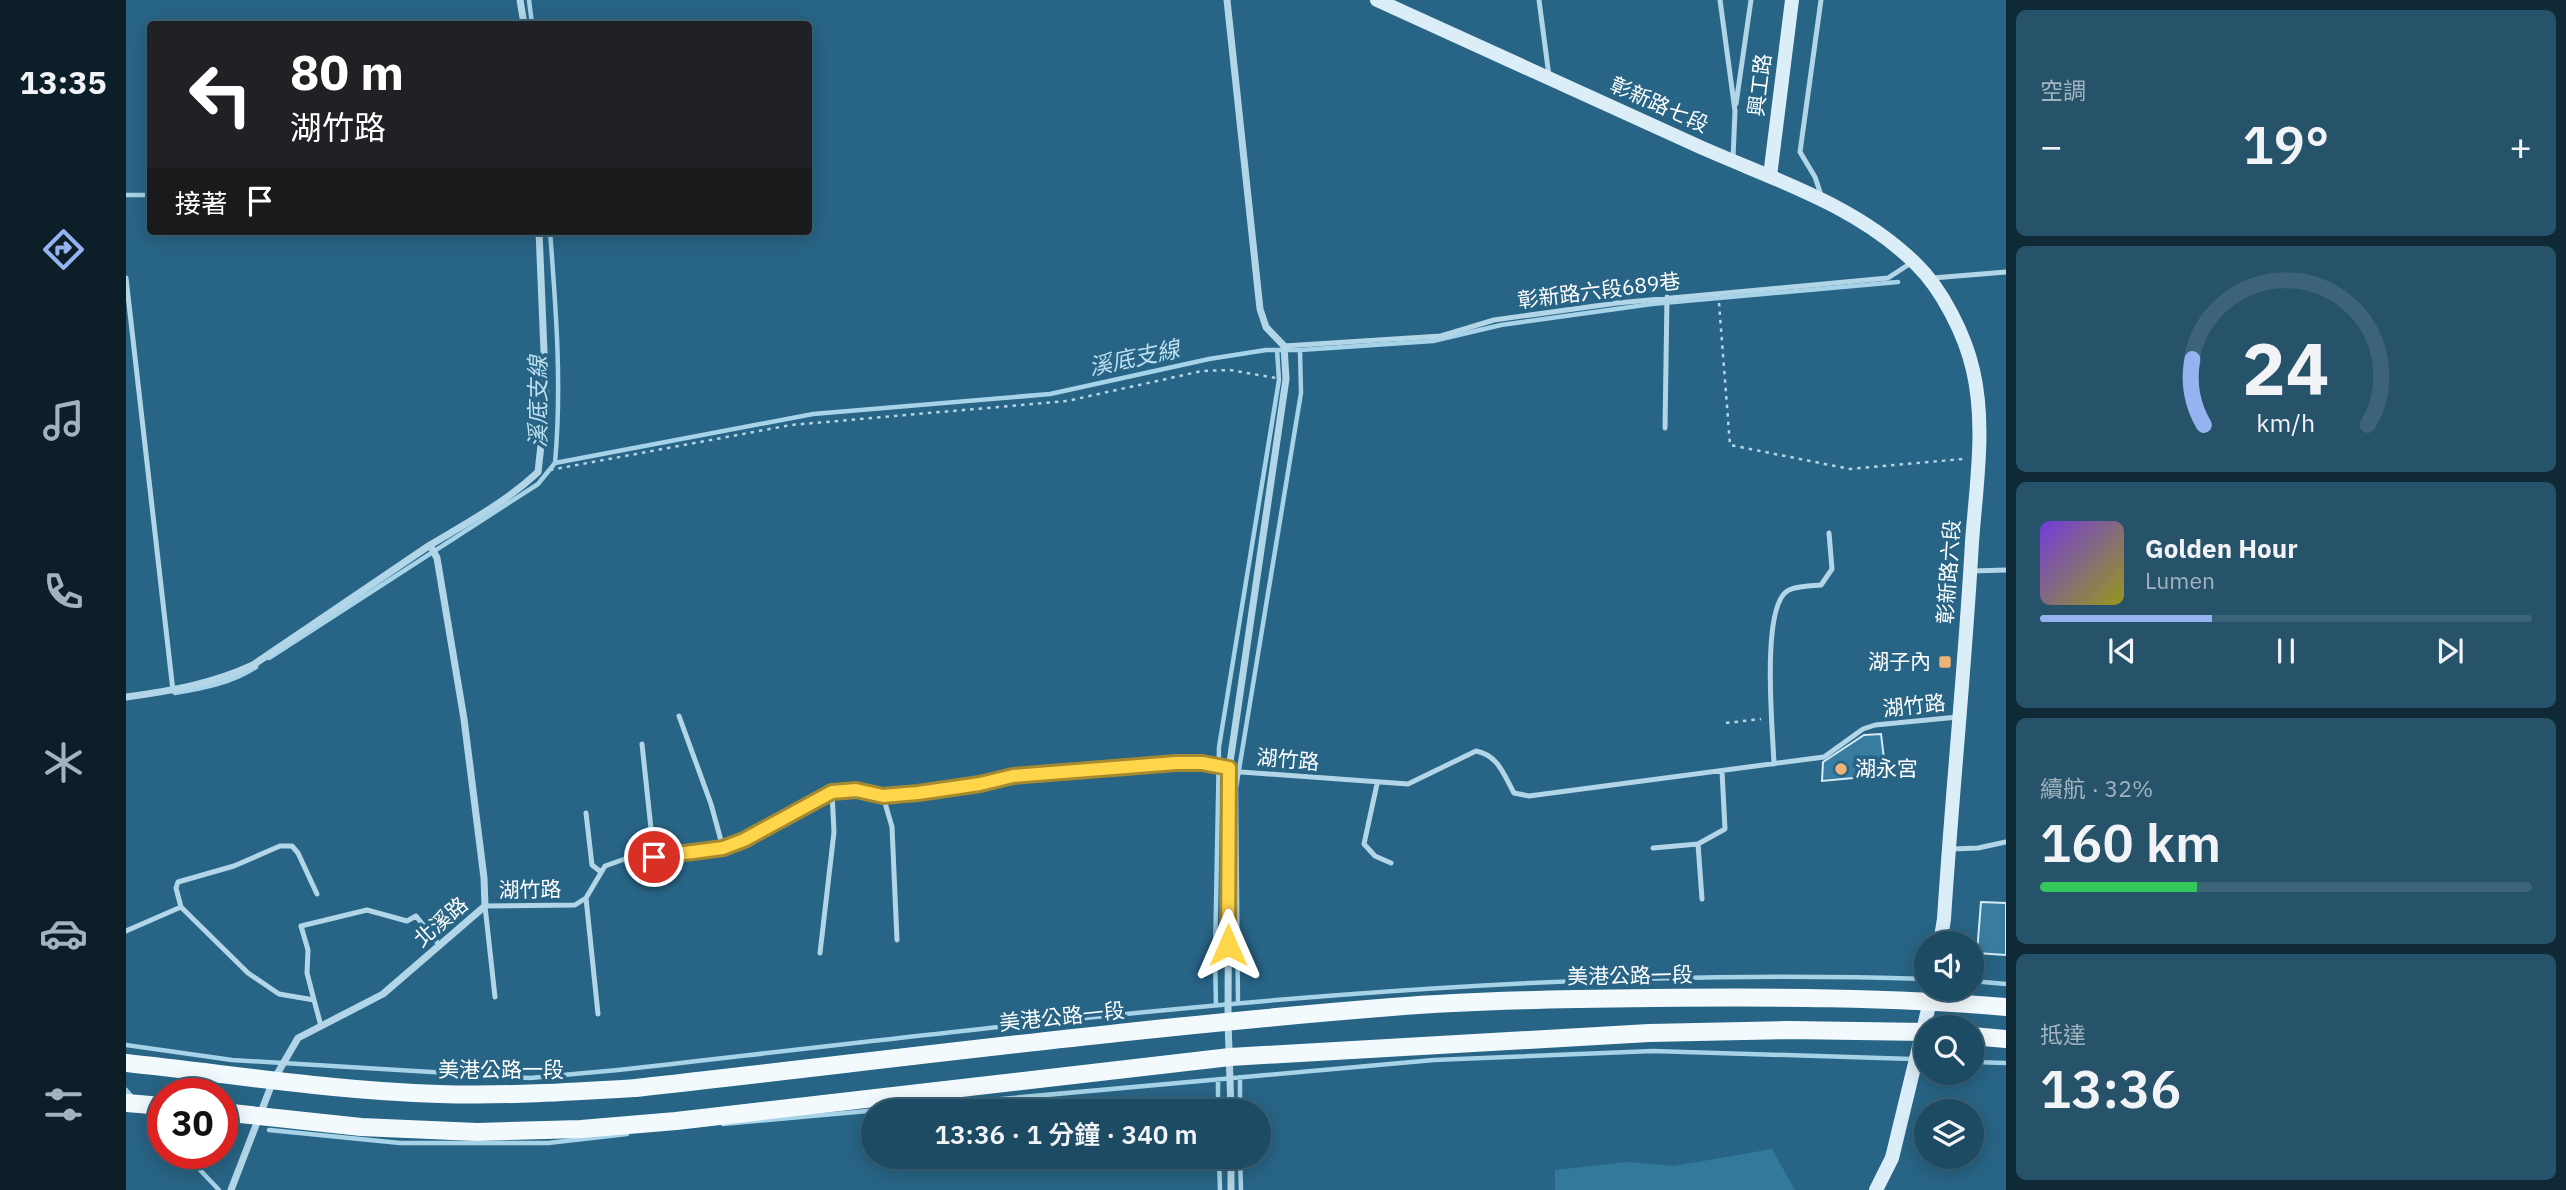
<!DOCTYPE html>
<html lang="zh-TW">
<head>
<meta charset="utf-8">
<style>
  :root { --surface:#1e4b64; --page:#26526a; --text:#f1f3f6; --muted:#a1b3bf; --line:#3c6378; --accent:#95b2f1 }
  body { margin:0; font-family:"IBM Plex Sans","Noto Sans TC",sans-serif; background:var(--page); color:var(--text); height:100vh; display:flex; flex-direction:column; font-size:26px; white-space:nowrap }
  * { box-sizing:border-box; margin:0 }
  p { font-size:23px; color:var(--muted) }
  .icon { flex:none; width:38px; height:38px; fill:none; stroke:currentColor; stroke-width:2; stroke-linecap:round; stroke-linejoin:round }
  .map { position:relative; flex:1; overflow:hidden }
  .sheet { display:flex; flex-direction:column; gap:10px; padding:10px; background:#102937; width:560px }
  .sheet>* { flex:none }
  .guide { position:absolute; left:21px; top:21px; width:665px; height:214px; border-radius:7px; box-shadow:0 4px 18px #0003,0 0 0 2px var(--line); background:#202124; color:#fff; overflow:hidden }
  .fabs { position:absolute; left:1788px; top:931px; display:grid; gap:14px }
  .fabs a { display:grid; place-items:center; width:70px; height:70px; border-radius:50%; background:var(--surface); box-shadow:0 4px 18px #0003,0 0 0 2px var(--line); font-size:35px }
  .speed { position:absolute; left:21px; top:1078px; display:flex; gap:14px; font-size:35px; font-weight:700; text-align:center }
  .speed>* { display:grid; place-content:center; width:91px; height:91px; border-radius:50%; background:var(--surface); box-shadow:0 4px 18px #0003,0 0 0 2px var(--line); line-height:1 }
  .speed .limit { border:10px solid #d22; background:#fff; color:#111 }
  .pin { position:absolute; display:grid; place-items:center; width:60px; height:60px; color:#fff; margin:-30px; border:4px solid #fff; border-radius:50%; box-shadow:0 2px 7px #0007 }
  .me { position:absolute; width:77px; margin:-38px; rotate:0deg; stroke-linejoin:round; filter:drop-shadow(0 0 5px #0008) }
  .turn { display:flex; align-items:center; gap:24px; height:147px; padding:0 28px; font-size:32px }
  .turn .icon { width:91px; height:91px; stroke-width:2.5 }
  .turn b { display:block; font-size:49px; line-height:60px }
  .then { display:flex; align-items:center; height:66px; padding:0 28px; background:#0003; gap:14px; font-size:26px }
  .big { font-size:52px; font-weight:600; line-height:1.1 }
  .sheet .tile { flex:1; display:flex; flex-direction:column; justify-content:center; gap:10px; min-width:0; padding:0 24px; border-radius:10px; background:var(--page) }
  .sheet .dial { align-items:center; gap:0 }
  .dial svg { height:182px; overflow:visible; fill:none; stroke:var(--line); stroke-width:7; stroke-linecap:round; text-anchor:middle }
  .dial text { fill:var(--text); stroke:none }
  .song { display:flex; align-items:center; gap:21px }
  .cover { width:84px; height:84px; border-radius:10px; background:linear-gradient(135deg,hsl(260 70% 55%),hsl(60 70% 35%)) }
  .played { height:7px; border-radius:4px; background:linear-gradient(90deg,var(--accent) 35%,var(--line) 35%) }
  .keys { display:flex; justify-content:space-around; direction:ltr }
  .heat { display:flex; justify-content:space-between; align-items:center; font-size:38px; direction:ltr }
  .charge { height:10px; border-radius:5px; background:linear-gradient(90deg,#34c759 32%,var(--line) 0) }
  .trip { position:absolute; left:735px; top:1099px; width:410px; height:70px; border-radius:35px; background:var(--surface); box-shadow:0 4px 18px #0003,0 0 0 2px var(--line); font-weight:600; line-height:70px; text-align:center }
  main { display:flex; flex:1; min-height:0 }
  .tabs { display:flex; flex-direction:column; width:126px; justify-content:space-around; align-items:center; background:#0c1e28; color:var(--muted) }
  .tabs .icon { width:49px; height:49px }
  .tabs .selected { color:var(--accent) }
  .tabs b { font-size:32px; color:var(--text) }
  .map>svg:first-child { display:block }
</style>
</head>
<body>
<main>
<nav class="tabs">
<b>13:35</b>
<svg class="icon selected" aria-label="directions" viewBox="0 0 24 24"><path d="M12 3l9 9-9 9-9-9zM9 14v-3h6M13 9l2 2-2 2"/></svg>
<svg class="icon" aria-label="music" viewBox="0 0 24 24"><path d="M9 18V5l10-2v13"/><circle cx="6" cy="18" r="3"/><circle cx="16" cy="16" r="3"/></svg>
<svg class="icon" aria-label="phone" viewBox="0 0 24 24"><path d="M5 4h4l2 5-3 2q2 4 5 5l2-3 5 2v4C11 20 4 13 5 4z"/></svg>
<svg class="icon" aria-label="climate" viewBox="0 0 24 24"><path d="M12 3v18M4 7l16 10M4 17L20 7"/></svg>
<svg class="icon" aria-label="car" viewBox="0 0 24 24"><path d="M5 17H2v-5l4-1 3-4h7l3 4 3 1v5h-3M9 17h6M6 11h13"/><circle cx="7" cy="17" r="2"/><circle cx="17" cy="17" r="2"/></svg>
<svg class="icon" aria-label="filters" viewBox="0 0 24 24"><path d="M4 7h16M4 17h16"/><circle cx="9" cy="7" r="2"/><circle cx="15" cy="17" r="2"/></svg>
</nav>
<div class="map">
<svg width="1880" height="1190" viewBox="0 0 1880 1190">
  <rect width="100%" height="100%" fill="#286485"/>
  <path fill="#32799c" d="M 1646,1149 L 1669,1190 L 1429,1190 L 1429,1170 L 1501,1162 L 1548,1166 Z"/>
  <g fill="none" stroke-linecap="round" stroke-linejoin="round">
    <path stroke="#a6d3e8" stroke-width="4.5" d="M 403,0 L 406,24
      M 0,195 L 24,195
      M 424,231 C 430,309 436,385 429,463 L 687,414 L 924,394 L 1083,359 L 1140,350 L 1174,350 L 1175,393 L 1110,788 L 1112,1003
      M 1174,350 L 1307,341 L 1375,325 L 1526,304 L 1772,282
      M 143,658 L 412,484 L 429,463
      M 49,693 C 79,688 105,683 130,667
      M 1846,981 L 1880,984
      M 1090,1005 L 1089,957 L 1093,747 L 1153,380 L 1151,350
      M 0,1045 L 106,1060 L 404,1078 L 492,1070 C 927,1021 1362,964 1801,979
      M 1846,1062 L 1880,1063
      M 1114,1077 L 1114,1111
      M 1092,1079 L 1092,1111
      M 0,1090 L 8,1099
      M 19,1110 L 37,1130
      M 597,1124 L 1308,1060 L 1527,1051 L 1786,1059
      M 143,1130 L 274,1143 L 422,1143 L 501,1134
      M 58,1153 L 93,1190
      M 1093,1157 L 1094,1190
      M 1114,1157 L 1115,1190"/>
  </g>
  <path fill="#387da1" stroke="#d5ebf6" stroke-width="2" d="M 1755,734 L 1760,775 L 1696,781 L 1697,762 L 1738,735 Z
    M 1855,902 L 1880,903 L 1880,955 L 1851,953 Z"/>
  <g fill="none" stroke-linecap="round" stroke-linejoin="round">
    <path stroke="#b2d6e7" stroke-width="2.5" stroke-dasharray="3.5 5" stroke-linecap="butt" d="M 1593,303 L 1604,445 L 1724,469 L 1837,459
      M 424,470 L 665,425 L 941,401 L 1076,371 L 1104,370 L 1150,378
      M 1600,723 L 1635,719"/>
    <path stroke="#b2d6e7" stroke-width="5" d="M 1413,0 L 1423,76
      M 1594,0 L 1609,111 L 1607,158
      M 1695,0 L 1674,152 L 1689,177 L 1695,195
      M 1610,104 L 1625,0
      M 0,278 L 47,691
      M 1807,278 L 1880,272
      M 1158,346 L 1315,336 L 1368,320 L 1491,303 L 1762,278 L 1785,263
      M 1539,428 L 1541,297
      M 1845,571 L 1880,570
      M 553,716 L 585,804 L 597,848
      M 516,744 L 528,857
      M 1648,764 C 1647,733 1634,603 1663,590 C 1672,586 1686,586 1695,585 L 1706,569 L 1703,533
      M 1251,784 L 1238,844 L 1249,856 L 1265,863
      M 757,796 L 766,827 L 771,940
      M 460,813 L 466,865 L 475,872
      M 1572,844 L 1576,899
      M 1527,848 L 1572,844 L 1599,829 L 1596,771
      M 1826,849 L 1852,848 L 1880,842
      M 460,898 L 472,1014
      M 55,907 L 122,973 L 153,994 L 188,1000 L 195,1026
      M 0,931 L 55,907 L 50,888 L 52,882 L 108,866 L 154,846 L 166,846 L 172,853 L 191,894
      M 694,953 L 708,832 L 706,792
      M 369,997 L 359,906 L 449,905 L 460,898 L 479,866 L 513,854 L 528,857 L 597,848 L 618,840 L 706,792 L 730,790 L 757,796 L 792,793 L 854,784 L 887,776 L 1050,763 L 1076,763 L 1115,772 L 1282,784 L 1350,751 C 1372,755 1378,775 1388,793 L 1403,796 L 1698,757 L 1737,729 L 1749,725 L 1832,717
      M 188,1000 L 181,973 L 182,950 L 175,926 L 241,910 L 281,921 L 290,916 L 314,946"/>
    <path stroke="#b2d6e7" stroke-width="7" d="M 394,0 L 398,24
      M 1101,0 L 1134,309 L 1140,327 L 1158,346 L 1160,379 L 1103,769 L 1102,1021 L 1105,1111
      M 0,697 C 45,691 86,684 127,665 L 304,545
      M 1105,1157 L 1105,1190
      M 105,1190 L 147,1081 L 172,1038 L 257,994 L 359,906 L 358,878 L 338,719 L 311,558 L 304,545 C 341,523 380,502 412,472 L 420,400 L 413,231"/>
    <path stroke="#dbedf7" stroke-width="14" d="M 1251,0 C 1358,49 1465,97 1572,146 C 1648,180 1729,204 1790,264 C 1816,289 1839,335 1847,370 C 1860,425 1850,487 1846,542 C 1839,668 1826,793 1818,919 L 1814,943
      M 1644,176 L 1666,0
      M 1750,1190 L 1766,1158 L 1807,989"/>
    <path stroke="#f3fafe" stroke-width="18" d="M 1846,1036 L 1880,1039
      M 0,1063 C 104,1074 208,1091 313,1094 C 379,1096 444,1092 510,1088 C 762,1060 1013,1027 1266,1007 C 1353,1000 1441,999 1528,998 C 1646,997 1763,997 1880,1007
      M 0,1103 L 37,1106
      M 96,1112 L 235,1127 L 351,1132 L 455,1129 L 550,1121 L 1104,1057 L 1523,1033 L 1662,1030 L 1801,1032"/>
  </g>
  <g fill="none" stroke-linecap="round" stroke-linejoin="round">
    <defs>
      <path id="route" d="M 528,857 L 597,848 L 618,840 L 706,792 L 730,790 L 757,796 L 792,793 L 854,784 L 887,776 L 1050,763 L 1076,763 L 1103,768 L 1102,945"/>
    </defs>
    <use href="#route" stroke="#a68a30" stroke-width="18"/>
    <use href="#route" stroke="#ffd54a" stroke-width="12"/>
  </g>
  <g fill="#efb378" stroke="#286485" stroke-width="2.5">
    <rect x="1812" y="655" width="14" height="14" rx="3.5"/>
    <circle cx="1715" cy="769" r="7"/>
  </g>
  <g text-anchor="middle" stroke-width="7" stroke-linejoin="round" paint-order="stroke">
    <g font-size="21" fill="#fff" stroke="#286485">
      <text transform="translate(1634 85) rotate(-83)" y="7">興工路</text>
      <text transform="translate(1533 105) rotate(24)" y="7">彰新路七段</text>
      <text transform="translate(1473 291) rotate(-7)" y="7">彰新路六段689巷</text>
      <text transform="translate(1823 572) rotate(-86)" y="7">彰新路六段</text>
      <text transform="translate(1788 706) rotate(-6)" y="7">湖竹路</text>
      <text transform="translate(1162 760) rotate(5)" y="7">湖竹路</text>
      <text transform="translate(404 890) rotate(-1)" y="7">湖竹路</text>
      <text transform="translate(315 922) rotate(-41)" y="7">北溪路</text>
      <text transform="translate(1504 976) rotate(-1)" y="7">美港公路一段</text>
      <text transform="translate(936 1017) rotate(-6)" y="7">美港公路一段</text>
      <text x="375" y="1077">美港公路一段</text>
    </g>
    <g font-size="21" fill="#fff" stroke="#286485" text-anchor="end">
      <text x="1805" y="669">湖子內</text>
      <text x="1729" y="776" text-anchor="start">湖永宮</text>
    </g>
    <g font-size="23" font-style="italic" fill="#bddfef" stroke="#286485">
      <text transform="translate(1008 358) rotate(-12)" y="8">溪底支線</text>
      <text transform="translate(412 402) rotate(-90)" y="8">溪底支線</text>
    </g>
  </g>
</svg>
<div class="fabs">
<a><svg class="icon" aria-label="sound" viewBox="0 0 24 24"><path d="M4 9h4l5-4v14l-5-4H4zM17 9q2 3 0 6"/></svg></a>
<a><svg class="icon" aria-label="search" viewBox="0 0 24 24"><circle cx="10" cy="10" r="6"/><path d="M15 15l6 6"/></svg></a>
<a><svg class="icon" aria-label="layers" viewBox="0 0 24 24"><path d="M12 4l9 5-9 5-9-5zM3 14l9 5 9-5"/></svg></a>
</div>
<div class="speed"><div class="limit">30</div></div>
<div class="pin" style="left:528px;top:857px;background:#d93025"><svg class="icon" aria-label="arrive" viewBox="0 0 24 24"><path d="M6 21V4h12l-3 4 3 4H6"/></svg></div>
<svg class="me" style="left:1102px;top:945px" viewBox="-20 -20 40 40"><path d="M0-17L14 15 0 8-14 15z" fill="#ffd54a" stroke="#fff" stroke-width="4"/></svg>
<div class="trip">13:36 · 1 分鐘 · 340 m</div>
<div class="guide">
<div class="turn"><svg class="icon" aria-label="left" viewBox="0 0 24 24"><path d="M17 20v-9H6M10 6l-5 5 5 5"/></svg><div><b>80 m</b>湖竹路</div></div>
<div class="then">接著<svg class="icon" aria-label="arrive" viewBox="0 0 24 24"><path d="M6 21V4h12l-3 4 3 4H6"/></svg></div>
</div>
</div>
<section class="sheet">
<div class="tile"><p>空調</p>
<div class="heat"><a>−</a><b class="big">19°</b><a>+</a></div>
</div>
<div class="tile dial"><svg viewBox="0 0 100 80">
<path d="M14 69A42 42 0 1 1 86 69"/>
<path d="M14 69A42 42 0 0 1 9 40" stroke="#95b2f1"/>
<text x="50" y="56" font-size="32" font-weight="700">24</text>
<text x="50" y="72" font-size="11">km/h</text>
</svg></div>
<div class="tile">
<div class="song"><i class="cover"></i><div><b>Golden Hour</b><p>Lumen</p></div></div>
<div class="played"></div>
<div class="keys"><svg class="icon" aria-label="previous" viewBox="0 0 24 24"><path d="M18 5L8 12l10 7zM5 5v14"/></svg><svg class="icon" aria-label="pause" viewBox="0 0 24 24"><path d="M8 5v14M16 5v14"/></svg><svg class="icon" aria-label="next" viewBox="0 0 24 24"><path d="M6 5l10 7-10 7zM19 5v14"/></svg></div>
</div>
<div class="tile"><p>續航 · 32%</p><b class="big">160 km</b><div class="charge"></div></div>
<div class="tile"><p>抵達</p><b class="big">13:36</b></div>
</section>
</main>
</body>
</html>
